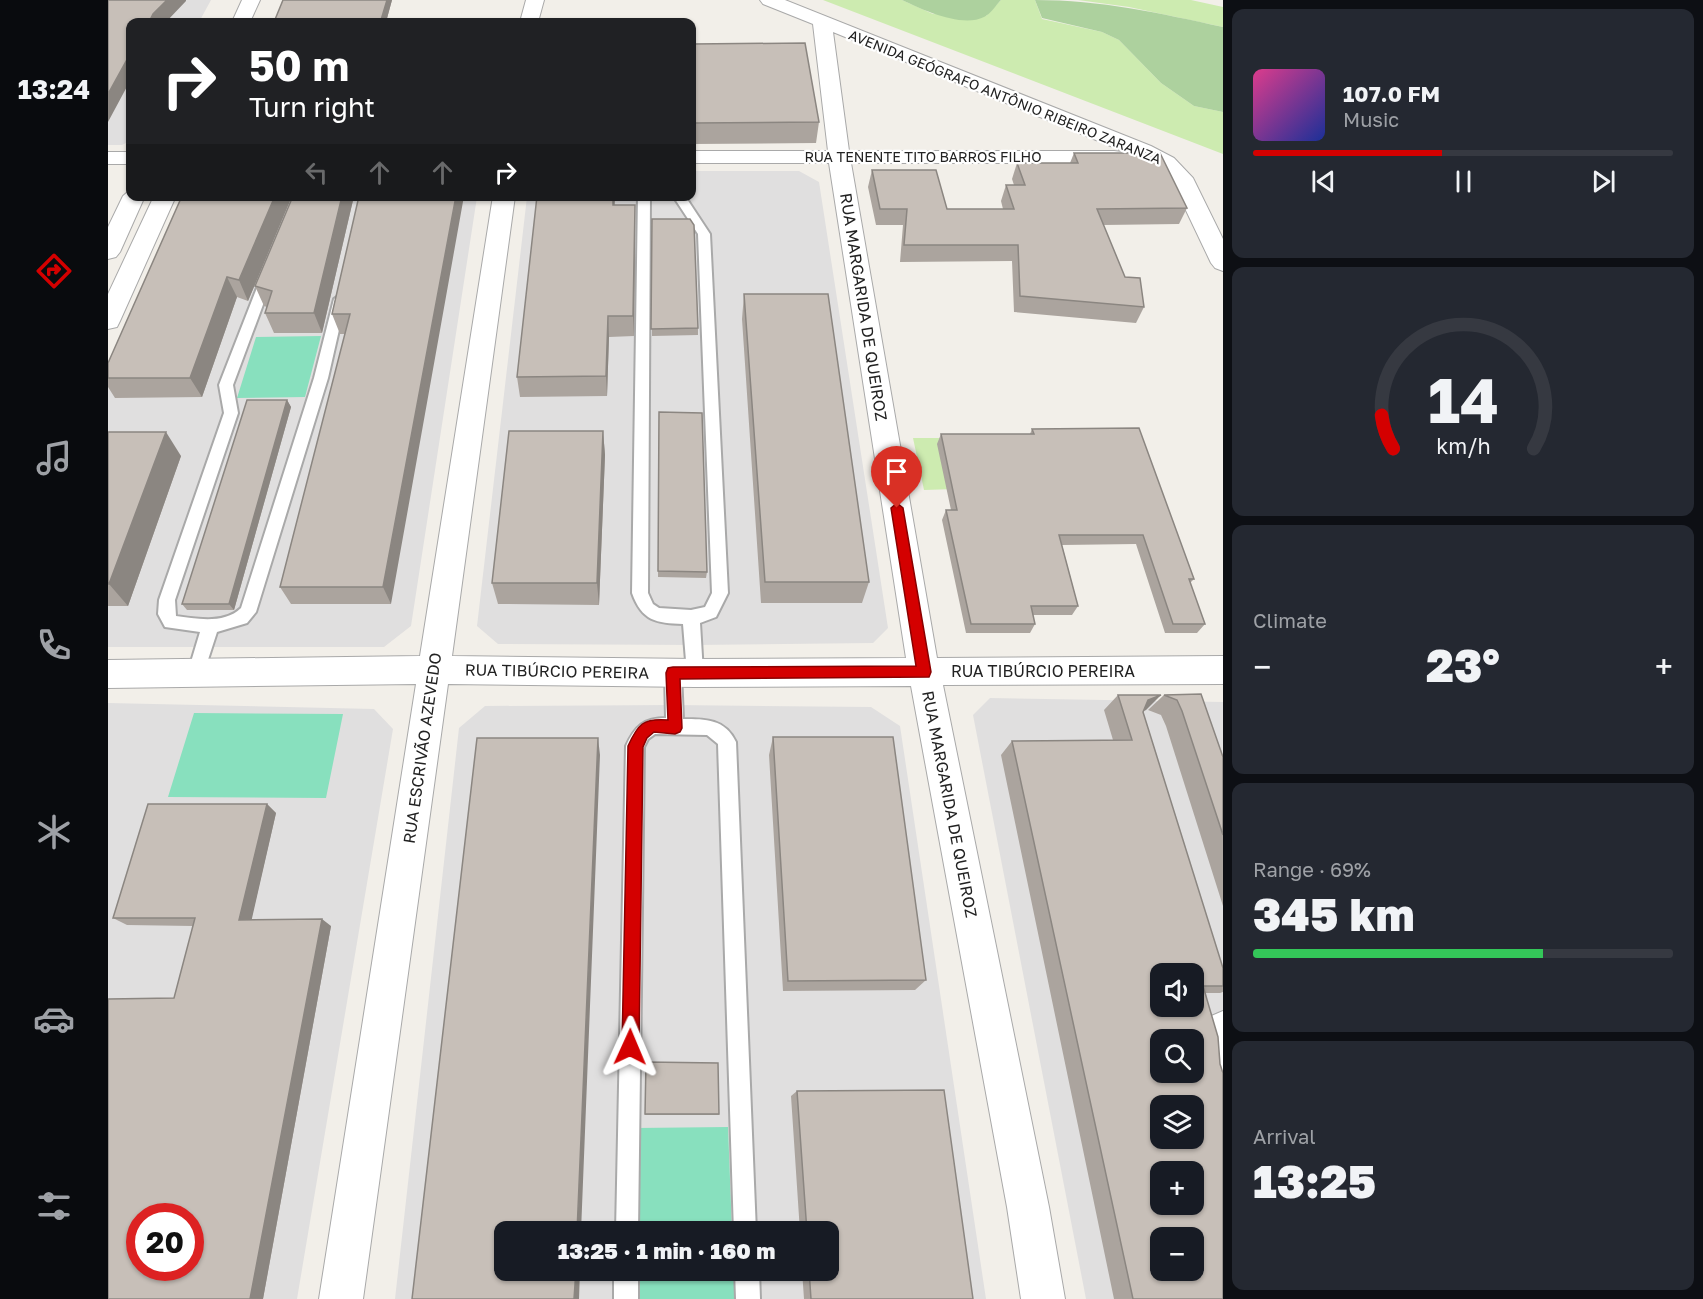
<!DOCTYPE html>
<html lang="en">
<head>
<meta charset="utf-8">
<style>
  :root { --surface:#171b24; --page:#242831; --text:#f1f3f6; --muted:#9ea1a6; --line:#363941; --accent:#d40000 }
  body { margin:0; font-family:"Golos Text",sans-serif; background:var(--page); color:var(--text); height:100vh; display:flex; flex-direction:column; font-size:22px; white-space:nowrap }
  * { box-sizing:border-box; margin:0 }
  p { font-size:20px; color:var(--muted) }
  .icon { flex:none; width:33px; height:33px; fill:none; stroke:currentColor; stroke-width:2; stroke-linecap:round; stroke-linejoin:round }
  .map { position:relative; flex:1; overflow:hidden }
  .sheet { display:flex; flex-direction:column; gap:9px; padding:9px; background:#0d0f14; width:480px }
  .sheet>* { flex:none }
  .top-card { position:absolute; left:18px; top:18px; width:570px; height:183px; border-radius:12px; box-shadow:0 2px 4px #0004; background:#202124; color:#fff; overflow:hidden }
  .controls { position:absolute; left:1042px; top:963px; display:grid; gap:12px }
  .controls a { display:grid; place-items:center; width:54px; height:54px; border-radius:12px; background:var(--surface); box-shadow:0 2px 4px #0004; font-size:30px }
  .speed { position:absolute; left:18px; top:1203px; display:flex; gap:12px; font-size:30px; font-weight:700; text-align:center }
  .speed>* { display:grid; place-content:center; width:78px; height:78px; border-radius:50%; background:var(--surface); box-shadow:0 2px 4px #0004; line-height:1 }
  .speed .limit { border:9px solid #d22; background:#fff; color:#111 }
  .pin { position:absolute; display:grid; place-items:center; width:51px; height:51px; color:#fff; margin:-62px -26px; border-radius:50% 50% 50% 0; rotate:-45deg; box-shadow:0 0 6px #0007 }
  .pin .icon { rotate:45deg }
  .me { position:absolute; width:66px; margin:-33px; rotate:1deg; stroke-linejoin:round; filter:drop-shadow(0 0 4px #0008) }
  .turn { display:flex; align-items:center; gap:21px; height:126px; padding:0 24px; font-size:27px }
  .turn .icon { width:78px; height:78px; stroke-width:2.5 }
  .turn b { display:block; font-size:42px; line-height:51px }
  .lanes { display:flex; align-items:center; height:57px; padding:0 24px; background:#0003; justify-content:center; gap:30px; direction:ltr }
  .lanes .off { opacity:.35 }
  .big { font-size:45px; font-weight:800; line-height:1.1 }
  .sheet .widget { flex:1; display:flex; flex-direction:column; justify-content:center; gap:9px; min-width:0; padding:0 21px; border-radius:12px; background:var(--page) }
  .sheet .dial { align-items:center; gap:0 }
  .dial svg { height:156px; overflow:visible; fill:none; stroke:var(--line); stroke-width:7; stroke-linecap:round; text-anchor:middle }
  .dial text { fill:var(--text); stroke:none }
  .song { display:flex; align-items:center; gap:18px }
  .cover { width:72px; height:72px; border-radius:9px; background:linear-gradient(135deg,hsl(330 70% 55%),hsl(230 70% 35%)) }
  .played { height:6px; border-radius:3px; background:linear-gradient(90deg,var(--accent) 45%,var(--line) 45%) }
  .keys { display:flex; justify-content:space-around; direction:ltr }
  .heat { display:flex; justify-content:space-between; align-items:center; font-size:33px; direction:ltr }
  .charge { height:9px; border-radius:4px; background:linear-gradient(90deg,#34c759 69%,var(--line) 0) }
  .trip { position:absolute; left:386px; top:1221px; width:345px; height:60px; border-radius:12px; background:var(--surface); box-shadow:0 2px 4px #0004; font-weight:800; line-height:60px; text-align:center }
  main { display:flex; flex:1; min-height:0 }
  .menu { display:flex; flex-direction:column; width:108px; justify-content:space-around; align-items:center; background:#090b0e; color:var(--muted) }
  .menu .icon { width:42px; height:42px }
  .menu .active { color:var(--accent) }
  .menu b { font-size:27px; color:var(--text) }
  .map>svg:first-child { display:block }
</style>
</head>
<body>
<main>
<nav class="menu">
<b>13:24</b>
<svg class="icon active" aria-label="directions" viewBox="0 0 24 24"><path d="M12 3l9 9-9 9-9-9zM9 14v-3h6M13 9l2 2-2 2"/></svg>
<svg class="icon" aria-label="music" viewBox="0 0 24 24"><path d="M9 18V5l10-2v13"/><circle cx="6" cy="18" r="3"/><circle cx="16" cy="16" r="3"/></svg>
<svg class="icon" aria-label="phone" viewBox="0 0 24 24"><path d="M5 4h4l2 5-3 2q2 4 5 5l2-3 5 2v4C11 20 4 13 5 4z"/></svg>
<svg class="icon" aria-label="climate" viewBox="0 0 24 24"><path d="M12 3v18M4 7l16 10M4 17L20 7"/></svg>
<svg class="icon" aria-label="car" viewBox="0 0 24 24"><path d="M5 17H2v-5l4-1 3-4h7l3 4 3 1v5h-3M9 17h6M6 11h13"/><circle cx="7" cy="17" r="2"/><circle cx="17" cy="17" r="2"/></svg>
<svg class="icon" aria-label="filters" viewBox="0 0 24 24"><path d="M4 7h16M4 17h16"/><circle cx="9" cy="7" r="2"/><circle cx="15" cy="17" r="2"/></svg>
</nav>
<div class="map">
<svg width="1115" height="1299" viewBox="0 0 1115 1299">
  <rect width="100%" height="100%" fill="#f2efe9"/>
  <path fill="#e0dfdf" fill-rule="evenodd" d="M 13,0 L 103,0 L 91,22 L 22,22 L 22,141 L 14,145 L 0,145 L 0,13 Z
    M 584,171 L 691,171 L 711,182 L 780,628 L 765,643 L 586,645 L 390,644 L 369,626 L 419,197 L 584,196 Z
    M 77,197 L 369,197 L 303,626 L 276,647 L 0,647 L 0,373 Z
    M 882,698 L 1115,702 L 1115,1299 L 978,1299 L 865,715 ZM 1053,974 L 1086,974 L 1086,1006 L 1053,1006 ZM 1053,1040 L 1086,1040 L 1086,1072 L 1053,1072 ZM 1053,1106 L 1086,1106 L 1086,1138 L 1053,1138 ZM 1053,1172 L 1086,1172 L 1086,1204 L 1053,1204 ZM 1053,1238 L 1086,1238 L 1086,1270 L 1053,1270 Z
    M 0,703 L 266,709 L 285,729 L 189,1299 L 0,1299 ZM 32,1216 L 82,1216 L 82,1268 L 32,1268 Z
    M 566,705 L 763,707 L 792,726 L 878,1299 L 287,1299 L 351,728 L 377,706 ZM 396,1232 L 720,1232 L 720,1270 L 396,1270 Z"/>
  <path fill="#cdebb0" d="M 715,0 L 794,0 L 825,14 L 878,16 L 893,0 L 927,0 L 934,19 L 994,32 L 1011,40 L 1053,83 L 1086,106 L 1115,112 L 1115,154 Z
    M 970,0 L 1083,0 L 1115,7 L 1115,27 L 1021,7 Z
    M 805,438 L 836,438 L 847,489 L 816,490 Z"/>
  <path fill="#add19e" d="M 794,0 L 893,0 C 888,5 883,14 876,17 C 854,28 815,10 794,0 Z
    M 927,0 C 993,0 1051,13 1115,27 L 1115,112 L 1086,106 L 1053,83 L 1011,40 L 994,32 L 934,18 Z"/>
  <path fill="#88e0be" d="M 213,336 L 197,397 L 129,398 L 148,337 Z
    M 86,713 L 235,714 L 218,798 L 60,797 Z
    M 620,1127 L 624,1231 L 527,1232 L 528,1128 Z
    M 527,1271 L 626,1271 L 627,1299 L 527,1299 Z"/>
  <g fill="none" stroke-linecap="round" stroke-linejoin="round">
    <defs>
      <path id="service" d="M 530,196 L 542,196 L 540,593 L 545,604 L 551,608 L 583,610 L 597,607 L 604,593 L 590,234 L 565,196 L 577,196 L 602,234 L 620,593 L 608,617 L 592,623 L 595,673 L 593,678 L 587,680 L 581,678 L 579,673 L 575,624 C 548,623 534,621 524,593 Z
        M 160,271 L 166,275 L 125,385 L 130,413 L 67,600 L 68,616 C 89,619 117,624 133,608 L 206,378 L 226,299 L 232,295 L 238,299 L 220,378 L 148,612 L 139,623 L 109,632 L 96,672 L 94,677 L 88,679 L 82,677 L 80,672 L 92,632 L 57,627 L 50,614 L 51,600 L 116,413 L 111,385 L 154,275 Z
        M 565,666 L 571,668 L 573,673 L 575,719 C 598,719 617,719 628,742 L 648,1232 L 626,1232 L 610,744 L 599,735 L 547,734 L 540,739 L 536,747 L 530,1232 L 508,1232 L 518,746 C 527,726 536,718 558,718 L 557,673 L 559,668 Z
        M 506,1270 L 530,1270 L 530,1299 L 506,1299 Z
        M 627,1270 L 651,1270 L 652,1299 L 628,1299 Z"/>
      <path id="minor" d="M 134,0 L 152,0 L 142,22 L 124,22 Z
        M 418,0 L 436,0 L 430,22 L 412,22 Z
        M 652,0 L 677,0 L 1043,146 L 1066,158 L 1085,178 L 1115,239 L 1115,271 L 1107,268 L 1103,263 L 1064,181 L 1050,168 L 1027,156 L 725,32 L 741,151 L 1006,151 L 1014,152 L 1017,157 L 1014,162 L 1006,163 L 743,163 L 829,658 L 1115,656 L 1115,684 L 835,685 L 941,1207 L 957,1299 L 913,1299 L 899,1207 L 803,686 L 587,687 L 340,684 L 255,1299 L 211,1299 L 308,684 L 0,688 L 0,660 L 312,656 L 385,196 L 407,196 L 344,656 L 587,659 L 798,658 L 721,163 L 584,163 L 584,151 L 720,151 L 705,24 L 655,4 Z
        M 0,152 L 22,152 L 22,164 L 0,164 Z
        M 22,190 L 22,196 L 37,196 L 12,252 L 8,257 L 0,259 L 0,227 L 15,196 Z
        M 46,196 L 68,196 L 12,321 L 9,327 L 0,329 L 0,294 Z
        M 1115,1011 L 1115,1096 L 1101,1090 C 1087,1057 1088,1049 1101,1017 Z"/>
    </defs>
    <use href="#service" stroke="#a9a9a9" stroke-width="4"/>
    <use href="#minor" stroke="#a9a9a9" stroke-width="2"/>
    <use href="#service" fill="#fff" fill-rule="evenodd"/>
    <use href="#minor" fill="#fff" fill-rule="evenodd"/>
  </g>
  <path fill="#aba49e" d="M 175,0 L 284,0 L 278,22 L 166,22 Z
    M 584,44 L 711,122 L 708,143 L 584,144 Z
    M 966,153 L 1079,208 L 1071,224 L 995,225 L 1017,277 L 1036,307 L 1028,323 L 906,312 L 904,261 L 792,262 L 795,225 L 768,225 L 760,187 L 764,170 L 839,209 L 895,209 L 893,201 L 898,185 L 906,185 L 904,179 L 909,163 L 962,163 Z
    M 74,196 L 184,196 L 140,301 L 129,297 L 94,397 L 7,398 L 0,387 L 0,363 Z
    M 185,196 L 246,196 L 214,333 L 166,333 L 157,313 L 159,307 L 156,306 L 147,286 Z
    M 251,196 L 283,604 L 183,604 L 172,587 L 237,334 L 232,334 L 224,314 Z
    M 507,205 L 527,226 L 526,336 L 501,337 L 499,396 L 412,397 L 409,377 Z
    M 544,219 L 590,328 L 590,335 L 544,336 Z
    M 636,294 L 761,582 L 754,603 L 653,603 L 634,319 Z
    M 179,400 L 183,407 L 126,610 L 79,610 L 74,604 Z
    M 551,412 L 599,572 L 598,578 L 550,577 Z
    M 924,429 L 1086,579 L 1082,583 L 1097,624 L 1089,633 L 1057,633 L 1028,544 L 954,545 L 970,606 L 964,615 L 925,615 L 927,624 L 922,633 L 858,633 L 834,520 L 838,510 L 843,510 L 829,444 L 833,434 L 922,434 Z
    M 495,431 L 497,455 L 491,605 L 390,604 L 384,583 Z
    M 0,432 L 73,456 L 20,606 L 0,606 Z
    M 1093,694 L 1115,757 L 1115,906 L 1058,726 L 1053,715 L 1040,710 L 1056,695 Z
    M 1010,695 L 1038,710 L 1035,711 L 1035,712 L 1115,968 L 1115,992 L 1112,993 L 1098,993 L 1115,1299 L 1006,1299 L 893,755 L 904,741 L 1005,740 L 996,710 Z
    M 665,737 L 818,980 L 807,990 L 675,991 L 661,755 Z
    M 159,804 L 168,813 L 143,920 L 223,926 L 155,1299 L 0,1299 L 66,998 L 85,926 L 19,925 L 5,918 Z
    M 538,1062 L 611,1114 L 611,1115 L 537,1115 Z
    M 689,1091 L 865,1299 L 696,1299 L 694,1270 L 720,1270 L 720,1232 L 692,1232 L 683,1096 Z"/>
  <path fill="#8b8681" d="M 59,0 L 78,0 L 78,1 L 58,22 L 41,22 L 45,14 Z
    M 279,0 L 284,0 L 278,22 L 274,22 L 273,20 Z
    M 22,54 L 22,81 L 0,122 L 0,94 Z
    M 167,196 L 184,196 L 140,301 L 131,280 Z
    M 234,196 L 246,196 L 214,333 L 206,313 Z
    M 348,196 L 356,196 L 283,604 L 275,587 Z
    M 505,196 L 507,196 L 506,226 L 505,205 Z
    M 527,205 L 527,226 L 526,336 L 525,316 Z
    M 119,277 L 129,297 L 94,397 L 82,378 Z
    M 500,316 L 501,337 L 499,396 L 498,376 Z
    M 179,400 L 183,407 L 126,610 L 121,604 Z
    M 495,431 L 497,455 L 491,605 L 489,583 Z
    M 58,432 L 73,456 L 20,606 L 1,584 Z
    M 1053,695 L 1038,710 L 1025,715 L 1040,700 Z
    M 490,738 L 492,755 L 473,1232 L 469,1232 Z
    M 159,804 L 168,813 L 142,927 L 131,920 Z
    M 214,919 L 223,926 L 155,1299 L 142,1299 Z
    M 468,1270 L 472,1270 L 471,1299 L 466,1299 Z"/>
  <path fill="#c7bfb8" stroke="#8b8681" stroke-width="1.5" fill-rule="evenodd" d="M 0,0 L 59,0 L 45,14 L 41,22 L 22,22 L 22,54 L 0,94 Z
    M 175,0 L 279,0 L 273,20 L 223,20 L 222,22 L 166,22 Z
    M 697,43 L 711,122 L 584,123 L 584,44 Z
    M 966,153 L 1052,153 L 1079,208 L 989,209 L 1017,277 L 1032,278 L 1036,307 L 912,296 L 910,245 L 796,245 L 799,209 L 772,209 L 764,170 L 828,170 L 839,209 L 906,209 L 898,185 L 917,185 L 909,163 L 970,163 Z
    M 74,196 L 167,196 L 131,280 L 119,277 L 82,378 L 0,378 L 0,363 Z
    M 185,196 L 234,196 L 206,313 L 157,313 L 164,291 L 147,286 Z
    M 251,196 L 348,196 L 275,587 L 172,587 L 242,314 L 224,314 Z
    M 429,196 L 505,196 L 505,205 L 527,205 L 525,316 L 500,316 L 498,376 L 409,377 Z
    M 544,219 L 582,219 L 586,225 L 590,328 L 543,329 Z
    M 636,294 L 720,294 L 761,582 L 657,582 Z
    M 139,400 L 179,400 L 121,604 L 74,604 Z
    M 551,412 L 594,413 L 599,572 L 550,571 Z
    M 1031,428 L 1086,579 L 1081,579 L 1097,624 L 1065,624 L 1035,535 L 951,535 L 970,606 L 923,606 L 927,624 L 863,624 L 838,510 L 849,510 L 833,434 L 926,434 L 924,429 Z
    M 401,431 L 495,431 L 489,583 L 384,583 Z
    M 0,432 L 58,432 L 1,584 L 0,584 Z
    M 1093,694 L 1115,757 L 1115,835 L 1074,711 L 1069,700 L 1056,695 Z
    M 1010,695 L 1053,695 L 1040,700 L 1035,712 L 1115,968 L 1115,986 L 1095,986 L 1110,1037 L 1112,1064 L 1115,1073 L 1115,1299 L 1025,1299 L 904,741 L 1024,740 ZM 1053,974 L 1086,974 L 1086,1006 L 1053,1006 ZM 1053,1040 L 1086,1040 L 1086,1072 L 1053,1072 ZM 1053,1106 L 1086,1106 L 1086,1138 L 1053,1138 ZM 1053,1172 L 1086,1172 L 1086,1204 L 1053,1204 ZM 1053,1238 L 1086,1238 L 1086,1270 L 1053,1270 Z
    M 665,737 L 785,737 L 818,980 L 680,981 Z
    M 369,738 L 490,738 L 469,1232 L 396,1232 L 396,1270 L 468,1270 L 466,1299 L 304,1299 Z
    M 40,804 L 159,804 L 131,920 L 214,919 L 142,1299 L 0,1299 L 0,999 L 66,998 L 87,918 L 5,918 ZM 32,1216 L 82,1216 L 82,1268 L 32,1268 Z
    M 538,1062 L 610,1063 L 611,1114 L 537,1114 Z
    M 836,1090 L 865,1299 L 703,1299 L 701,1270 L 720,1270 L 720,1232 L 699,1232 L 689,1091 Z"/>
  <path fill="#d40000" stroke="#8a0000" stroke-width="1.5" d="M 789,503 L 795,508 L 823,672 L 821,677 L 572,679 L 574,728 L 572,732 L 567,734 L 546,732 L 539,738 L 535,747 L 531,1047 L 528,1053 L 522,1055 L 516,1053 L 514,1047 L 520,746 C 530,724 535,718 560,720 L 558,673 L 560,668 L 565,667 L 808,666 L 783,508 Z"/>
  <g text-anchor="middle" stroke-width="4.5" stroke-linejoin="round" paint-order="stroke">
    <g font-size="14" fill="#222" stroke="#fff">
      <text transform="translate(897 97) rotate(22)" y="5">AVENIDA GEÓGRAFO ANTÔNIO RIBEIRO ZARANZA</text>
      <text x="815" y="162">RUA TENENTE TITO BARROS FILHO</text>
    </g>
    <g font-size="16" fill="#222" stroke="#fff">
      <text transform="translate(756 307) rotate(81)" y="6">RUA MARGARIDA DE QUEIROZ</text>
      <text transform="translate(449 671) rotate(1)" y="6">RUA TIBÚRCIO PEREIRA</text>
      <text x="935" y="677">RUA TIBÚRCIO PEREIRA</text>
      <text transform="translate(314 748) rotate(-82)" y="6">RUA ESCRIVÃO AZEVEDO</text>
      <text transform="translate(842 804) rotate(79)" y="6">RUA MARGARIDA DE QUEIROZ</text>
    </g>
  </g>
</svg>
<div class="controls">
<a><svg class="icon" aria-label="sound" viewBox="0 0 24 24"><path d="M4 9h4l5-4v14l-5-4H4zM17 9q2 3 0 6"/></svg></a>
<a><svg class="icon" aria-label="search" viewBox="0 0 24 24"><circle cx="10" cy="10" r="6"/><path d="M15 15l6 6"/></svg></a>
<a><svg class="icon" aria-label="layers" viewBox="0 0 24 24"><path d="M12 4l9 5-9 5-9-5zM3 14l9 5 9-5"/></svg></a>
<a>+</a>
<a>−</a>
</div>
<div class="speed"><div class="limit">20</div></div>
<div class="pin" style="left:789px;top:508px;background:#d93025"><svg class="icon" aria-label="arrive" viewBox="0 0 24 24"><path d="M6 21V4h12l-3 4 3 4H6"/></svg></div>
<svg class="me" style="left:522px;top:1047px" viewBox="-20 -20 40 40"><path d="M0-17L14 15 0 8-14 15z" fill="#d40000" stroke="#fff" stroke-width="4"/></svg>
<div class="trip">13:25 · 1 min · 160 m</div>
<div class="top-card">
<div class="turn"><svg class="icon" aria-label="right" viewBox="0 0 24 24"><path d="M7 20v-9h11M14 6l5 5-5 5"/></svg><div><b>50 m</b>Turn right</div></div>
<div class="lanes"><svg class="icon off" aria-label="left" viewBox="0 0 24 24"><path d="M17 20v-9H6M10 6l-5 5 5 5"/></svg><svg class="icon off" aria-label="ahead" viewBox="0 0 24 24"><path d="M12 20V5M6 11l6-6 6 6"/></svg><svg class="icon off" aria-label="ahead" viewBox="0 0 24 24"><path d="M12 20V5M6 11l6-6 6 6"/></svg><svg class="icon" aria-label="right" viewBox="0 0 24 24"><path d="M7 20v-9h11M14 6l5 5-5 5"/></svg></div>
</div>
</div>
<section class="sheet">
<div class="widget">
<div class="song"><i class="cover"></i><div><b>107.0 FM</b><p>Music</p></div></div>
<div class="played"></div>
<div class="keys"><svg class="icon" aria-label="previous" viewBox="0 0 24 24"><path d="M18 5L8 12l10 7zM5 5v14"/></svg><svg class="icon" aria-label="pause" viewBox="0 0 24 24"><path d="M8 5v14M16 5v14"/></svg><svg class="icon" aria-label="next" viewBox="0 0 24 24"><path d="M6 5l10 7-10 7zM19 5v14"/></svg></div>
</div>
<div class="widget dial"><svg viewBox="0 0 100 80">
<path d="M14 69A42 42 0 1 1 86 69"/>
<path d="M14 69A42 42 0 0 1 8 52" stroke="#d40000"/>
<text x="50" y="56" font-size="32" font-weight="700">14</text>
<text x="50" y="72" font-size="11">km/h</text>
</svg></div>
<div class="widget"><p>Climate</p>
<div class="heat"><a>−</a><b class="big">23°</b><a>+</a></div>
</div>
<div class="widget"><p>Range · 69%</p><b class="big">345 km</b><div class="charge"></div></div>
<div class="widget"><p>Arrival</p><b class="big">13:25</b></div>
</section>
</main>
</body>
</html>
